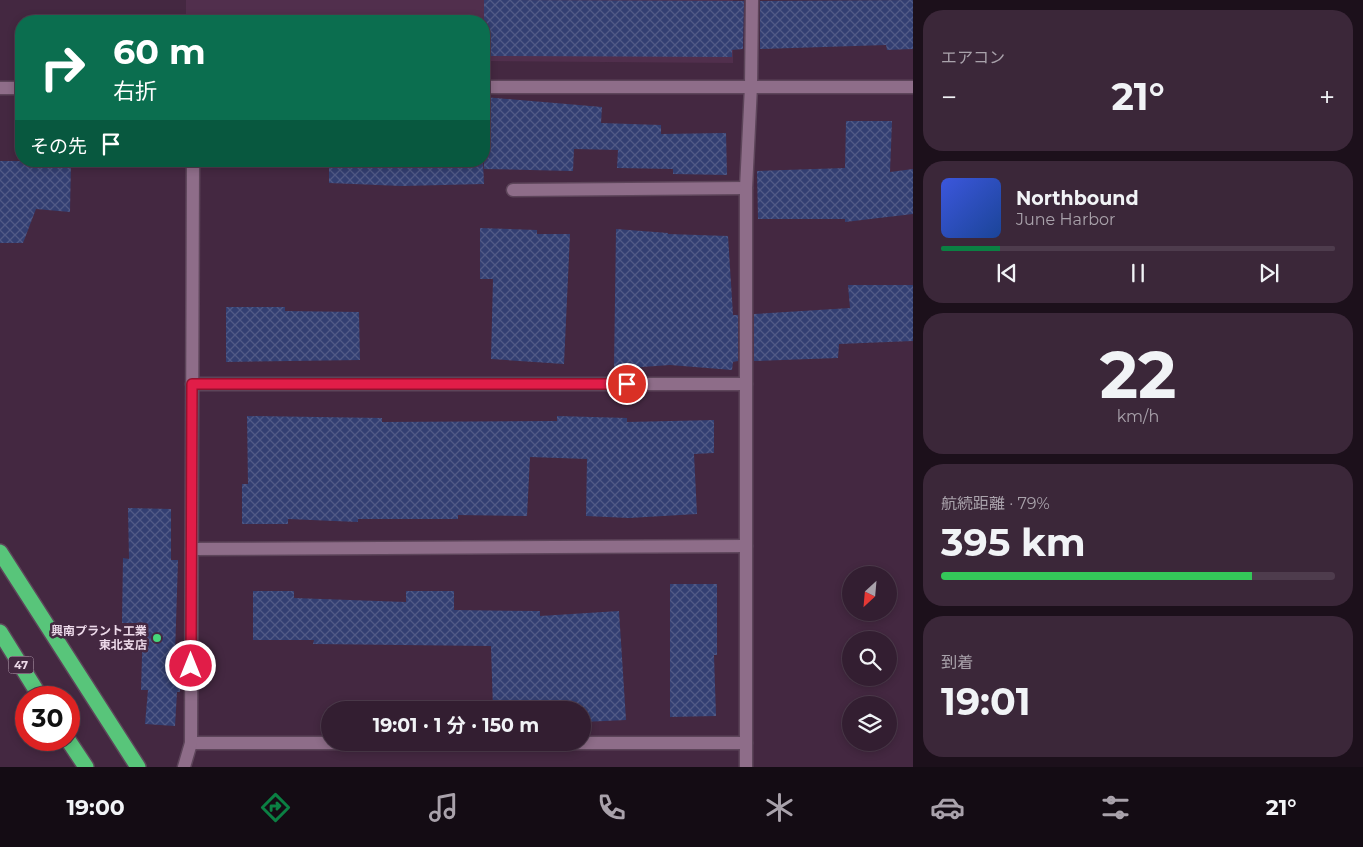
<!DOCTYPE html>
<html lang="ja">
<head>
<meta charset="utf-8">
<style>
  :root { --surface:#331e31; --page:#3b2739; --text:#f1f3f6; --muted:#a9a2ab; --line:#4e3c4d; --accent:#0b8043 }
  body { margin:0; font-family:Montserrat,"Noto Sans JP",sans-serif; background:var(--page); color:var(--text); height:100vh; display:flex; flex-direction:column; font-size:19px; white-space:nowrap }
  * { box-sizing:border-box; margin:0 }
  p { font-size:16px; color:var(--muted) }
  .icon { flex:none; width:28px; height:28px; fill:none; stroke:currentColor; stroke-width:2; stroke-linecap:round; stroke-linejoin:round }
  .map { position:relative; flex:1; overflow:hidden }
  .drawer { display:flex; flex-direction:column; gap:10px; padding:10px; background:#1c101b; width:450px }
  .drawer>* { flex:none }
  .guide { position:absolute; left:15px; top:15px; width:475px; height:152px; border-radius:20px; box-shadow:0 2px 8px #0003,0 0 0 1px var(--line); background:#0b6e4f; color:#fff; overflow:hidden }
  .needle { width:32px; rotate:206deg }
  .fabs { position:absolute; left:842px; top:566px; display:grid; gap:10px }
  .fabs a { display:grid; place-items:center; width:55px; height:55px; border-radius:50%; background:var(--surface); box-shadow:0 2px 8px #0003,0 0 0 1px var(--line); font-size:25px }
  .speed { position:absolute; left:15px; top:686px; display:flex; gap:10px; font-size:25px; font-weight:700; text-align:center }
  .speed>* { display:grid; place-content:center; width:65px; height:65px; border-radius:50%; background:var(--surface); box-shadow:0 2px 8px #0003,0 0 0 1px var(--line); line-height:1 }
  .speed .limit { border:8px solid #d22; background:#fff; color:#111 }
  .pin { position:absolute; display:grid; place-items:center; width:42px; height:42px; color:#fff; margin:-21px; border:2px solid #fff; border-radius:50%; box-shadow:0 1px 5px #0007 }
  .me { position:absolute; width:55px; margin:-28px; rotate:0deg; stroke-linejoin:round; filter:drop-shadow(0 0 4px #0008) }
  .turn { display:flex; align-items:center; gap:18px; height:105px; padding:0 15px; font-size:22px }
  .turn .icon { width:65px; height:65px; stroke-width:2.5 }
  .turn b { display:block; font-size:35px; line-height:42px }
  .then { display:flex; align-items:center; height:48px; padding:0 15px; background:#0003; gap:10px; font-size:19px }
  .big { font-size:38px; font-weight:700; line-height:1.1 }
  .drawer .tile { flex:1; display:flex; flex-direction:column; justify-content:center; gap:8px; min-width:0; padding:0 18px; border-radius:20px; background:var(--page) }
  .drawer .dial { align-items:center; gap:0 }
  .dial b { font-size:65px; line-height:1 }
  .song { display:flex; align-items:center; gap:15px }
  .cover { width:60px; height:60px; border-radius:8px; background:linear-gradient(135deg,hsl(230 70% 55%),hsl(220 70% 35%)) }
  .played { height:5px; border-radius:2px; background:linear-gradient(90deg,var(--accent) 15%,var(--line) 15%) }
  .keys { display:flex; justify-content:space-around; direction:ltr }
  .heat { display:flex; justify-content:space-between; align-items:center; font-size:28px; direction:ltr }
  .charge { height:8px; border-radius:4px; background:linear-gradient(90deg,#34c759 79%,var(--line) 0) }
  .trip { position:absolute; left:321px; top:701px; width:270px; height:50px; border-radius:25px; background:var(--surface); box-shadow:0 2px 8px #0003,0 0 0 1px var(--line); font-weight:700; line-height:50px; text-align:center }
  .dock { display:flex; height:80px; justify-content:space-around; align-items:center; background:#140c14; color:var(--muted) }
  .dock .icon { width:35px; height:35px }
  .dock .active { color:var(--accent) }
  .dock b { font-size:22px; color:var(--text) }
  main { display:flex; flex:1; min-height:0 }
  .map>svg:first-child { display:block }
</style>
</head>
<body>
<main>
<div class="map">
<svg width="913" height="767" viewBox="0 0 913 767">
  <defs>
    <pattern id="building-cross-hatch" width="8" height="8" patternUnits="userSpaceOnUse" patternTransform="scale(1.25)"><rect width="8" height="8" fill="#333f72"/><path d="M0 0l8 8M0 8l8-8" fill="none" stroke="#515a86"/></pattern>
  </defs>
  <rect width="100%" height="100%" fill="#442841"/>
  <path fill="#512f4d" d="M 186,0 L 733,0 L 733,63 L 484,61 L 484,21 L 186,21 Z"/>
  <path fill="url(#building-cross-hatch)" d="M 484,0 L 744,1 L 743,49 L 732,50 L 732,57 L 484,56 Z
    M 913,0 L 913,49 L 887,50 L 886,45 L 760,49 L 760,1 Z
    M 484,97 L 602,107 L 601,123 L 661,125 L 661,134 L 726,133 L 727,175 L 673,174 L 673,169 L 617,168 L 618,150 L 574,149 L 573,171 L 484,169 Z
    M 846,121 L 892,121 L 890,172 L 913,169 L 913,214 L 845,222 L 845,219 L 758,219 L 757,171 L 845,168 Z
    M 0,161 L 71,161 L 70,212 L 36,209 L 23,243 L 0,243 Z
    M 329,161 L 483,161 L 484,184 L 402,186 L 329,183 Z
    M 480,228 L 537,230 L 537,234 L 570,234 L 564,364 L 491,359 L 493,279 L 480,279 Z
    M 616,229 L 668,233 L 668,234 L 728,236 L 733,315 L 738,315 L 738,361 L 733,362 L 732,370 L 670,365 L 614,369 Z
    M 848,285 L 913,285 L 913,341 L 839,344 L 838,358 L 754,361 L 754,314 L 850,308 Z
    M 226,307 L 285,307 L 285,311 L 359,312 L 360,360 L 226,362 Z
    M 247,416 L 382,418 L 382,422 L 557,421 L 557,416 L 627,418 L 627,422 L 714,420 L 714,453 L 694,454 L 697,514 L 629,518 L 586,516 L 587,459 L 530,457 L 527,516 L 458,515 L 458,519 L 358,519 L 358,522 L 288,519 L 288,524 L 242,524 L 242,484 L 248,484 Z
    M 128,508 L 171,509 L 171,560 L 178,560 L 175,654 L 182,655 L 180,692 L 177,692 L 175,726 L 145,724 L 148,690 L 141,690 L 143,623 L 122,623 L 123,558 L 129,559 Z
    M 670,584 L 717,584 L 717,655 L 714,655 L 716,716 L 670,717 Z
    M 253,591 L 294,591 L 294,598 L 406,602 L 406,591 L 454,591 L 454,610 L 540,611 L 540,616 L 619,611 L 626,720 L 582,722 L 582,710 L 493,710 L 491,646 L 313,644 L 314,640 L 253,640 Z"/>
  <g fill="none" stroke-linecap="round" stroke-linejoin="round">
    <defs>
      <path id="lane" d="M 513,190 L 746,188
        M 192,384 L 746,384
        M 192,549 L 746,546
        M 191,743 L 746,743"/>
      <path id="street" d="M 484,87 L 913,87
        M 0,88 L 21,88
        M 184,767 L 191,743 L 193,161
        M 746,767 L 746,188 L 751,86 L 752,0"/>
      <path id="highway" d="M 0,552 L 138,767
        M 0,632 L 41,698
        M 68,740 L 86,767"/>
    </defs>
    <use href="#lane" stroke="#5d455a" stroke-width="15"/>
    <use href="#street" stroke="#5d455a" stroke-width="15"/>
    <use href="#highway" stroke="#5d455a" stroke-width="18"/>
    <use href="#lane" stroke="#8e6d89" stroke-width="12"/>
    <use href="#street" stroke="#8e6d89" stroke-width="12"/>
    <use href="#highway" stroke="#58c57a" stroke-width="15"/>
  </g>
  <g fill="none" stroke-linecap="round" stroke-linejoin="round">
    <defs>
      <path id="route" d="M 191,666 L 192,384 L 627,384"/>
    </defs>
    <use href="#route" stroke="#92132f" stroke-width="12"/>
    <use href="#route" stroke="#e11d48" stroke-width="9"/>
  </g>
  <circle fill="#46d77a" stroke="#442841" stroke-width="2" cx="157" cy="638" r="5"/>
  <g text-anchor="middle" stroke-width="5" stroke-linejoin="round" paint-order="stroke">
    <rect fill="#442841" stroke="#baa5b7" stroke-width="1" x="8.5" y="656.5" width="25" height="17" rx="4"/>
    <g font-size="11" font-weight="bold" fill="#eddaea">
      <text x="21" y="669">47</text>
    </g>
    <g font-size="12" font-weight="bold" fill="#eddaea" stroke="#442841" text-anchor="end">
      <text x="147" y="635">興南プラント工業<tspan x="147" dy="14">東北支店</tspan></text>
    </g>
  </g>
</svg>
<div class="fabs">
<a><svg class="needle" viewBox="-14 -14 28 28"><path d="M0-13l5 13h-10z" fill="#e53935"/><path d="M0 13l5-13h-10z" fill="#a9a2ab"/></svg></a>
<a><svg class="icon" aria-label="search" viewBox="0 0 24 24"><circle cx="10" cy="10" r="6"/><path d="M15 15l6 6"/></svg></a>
<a><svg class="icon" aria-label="layers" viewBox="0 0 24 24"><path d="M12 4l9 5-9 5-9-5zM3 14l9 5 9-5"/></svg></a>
</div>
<div class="speed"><div class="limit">30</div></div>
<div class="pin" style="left:627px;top:384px;background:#d93025"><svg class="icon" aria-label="arrive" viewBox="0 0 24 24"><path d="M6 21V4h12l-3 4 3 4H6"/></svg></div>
<svg class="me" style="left:191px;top:666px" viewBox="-20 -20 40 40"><circle r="17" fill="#e11d48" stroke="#fff" stroke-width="3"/><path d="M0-11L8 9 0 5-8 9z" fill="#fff"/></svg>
<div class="trip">19:01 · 1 分 · 150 m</div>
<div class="guide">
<div class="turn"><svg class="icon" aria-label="right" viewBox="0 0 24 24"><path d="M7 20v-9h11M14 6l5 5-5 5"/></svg><div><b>60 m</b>右折</div></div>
<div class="then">その先<svg class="icon" aria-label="arrive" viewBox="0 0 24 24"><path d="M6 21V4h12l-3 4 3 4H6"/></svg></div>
</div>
</div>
<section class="drawer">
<div class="tile"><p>エアコン</p>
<div class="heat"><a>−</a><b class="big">21°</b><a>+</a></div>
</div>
<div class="tile">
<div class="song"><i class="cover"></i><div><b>Northbound</b><p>June Harbor</p></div></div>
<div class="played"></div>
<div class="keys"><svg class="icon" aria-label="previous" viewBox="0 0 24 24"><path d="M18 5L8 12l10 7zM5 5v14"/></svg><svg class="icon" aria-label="pause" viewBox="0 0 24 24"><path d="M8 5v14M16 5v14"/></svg><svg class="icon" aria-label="next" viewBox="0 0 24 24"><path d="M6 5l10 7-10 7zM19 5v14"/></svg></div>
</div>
<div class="tile dial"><b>22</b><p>km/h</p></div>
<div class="tile"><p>航続距離 · 79%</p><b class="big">395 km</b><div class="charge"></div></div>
<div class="tile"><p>到着</p><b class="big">19:01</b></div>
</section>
</main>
<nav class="dock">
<b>19:00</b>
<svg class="icon active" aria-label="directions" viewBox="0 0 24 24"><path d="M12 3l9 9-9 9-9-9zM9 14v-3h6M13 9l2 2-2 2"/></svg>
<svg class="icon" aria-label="music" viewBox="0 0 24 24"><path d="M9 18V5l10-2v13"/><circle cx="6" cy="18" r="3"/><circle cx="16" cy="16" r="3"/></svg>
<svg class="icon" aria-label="phone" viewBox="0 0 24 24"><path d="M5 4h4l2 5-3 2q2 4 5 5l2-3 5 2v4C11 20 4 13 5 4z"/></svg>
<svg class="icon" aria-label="climate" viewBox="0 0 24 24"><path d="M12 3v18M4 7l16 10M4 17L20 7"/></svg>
<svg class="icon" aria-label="car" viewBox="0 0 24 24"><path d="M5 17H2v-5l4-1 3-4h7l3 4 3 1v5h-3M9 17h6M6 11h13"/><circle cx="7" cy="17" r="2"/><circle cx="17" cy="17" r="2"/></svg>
<svg class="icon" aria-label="filters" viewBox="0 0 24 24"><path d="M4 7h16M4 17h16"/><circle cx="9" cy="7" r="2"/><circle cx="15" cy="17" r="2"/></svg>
<b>21°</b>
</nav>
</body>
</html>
